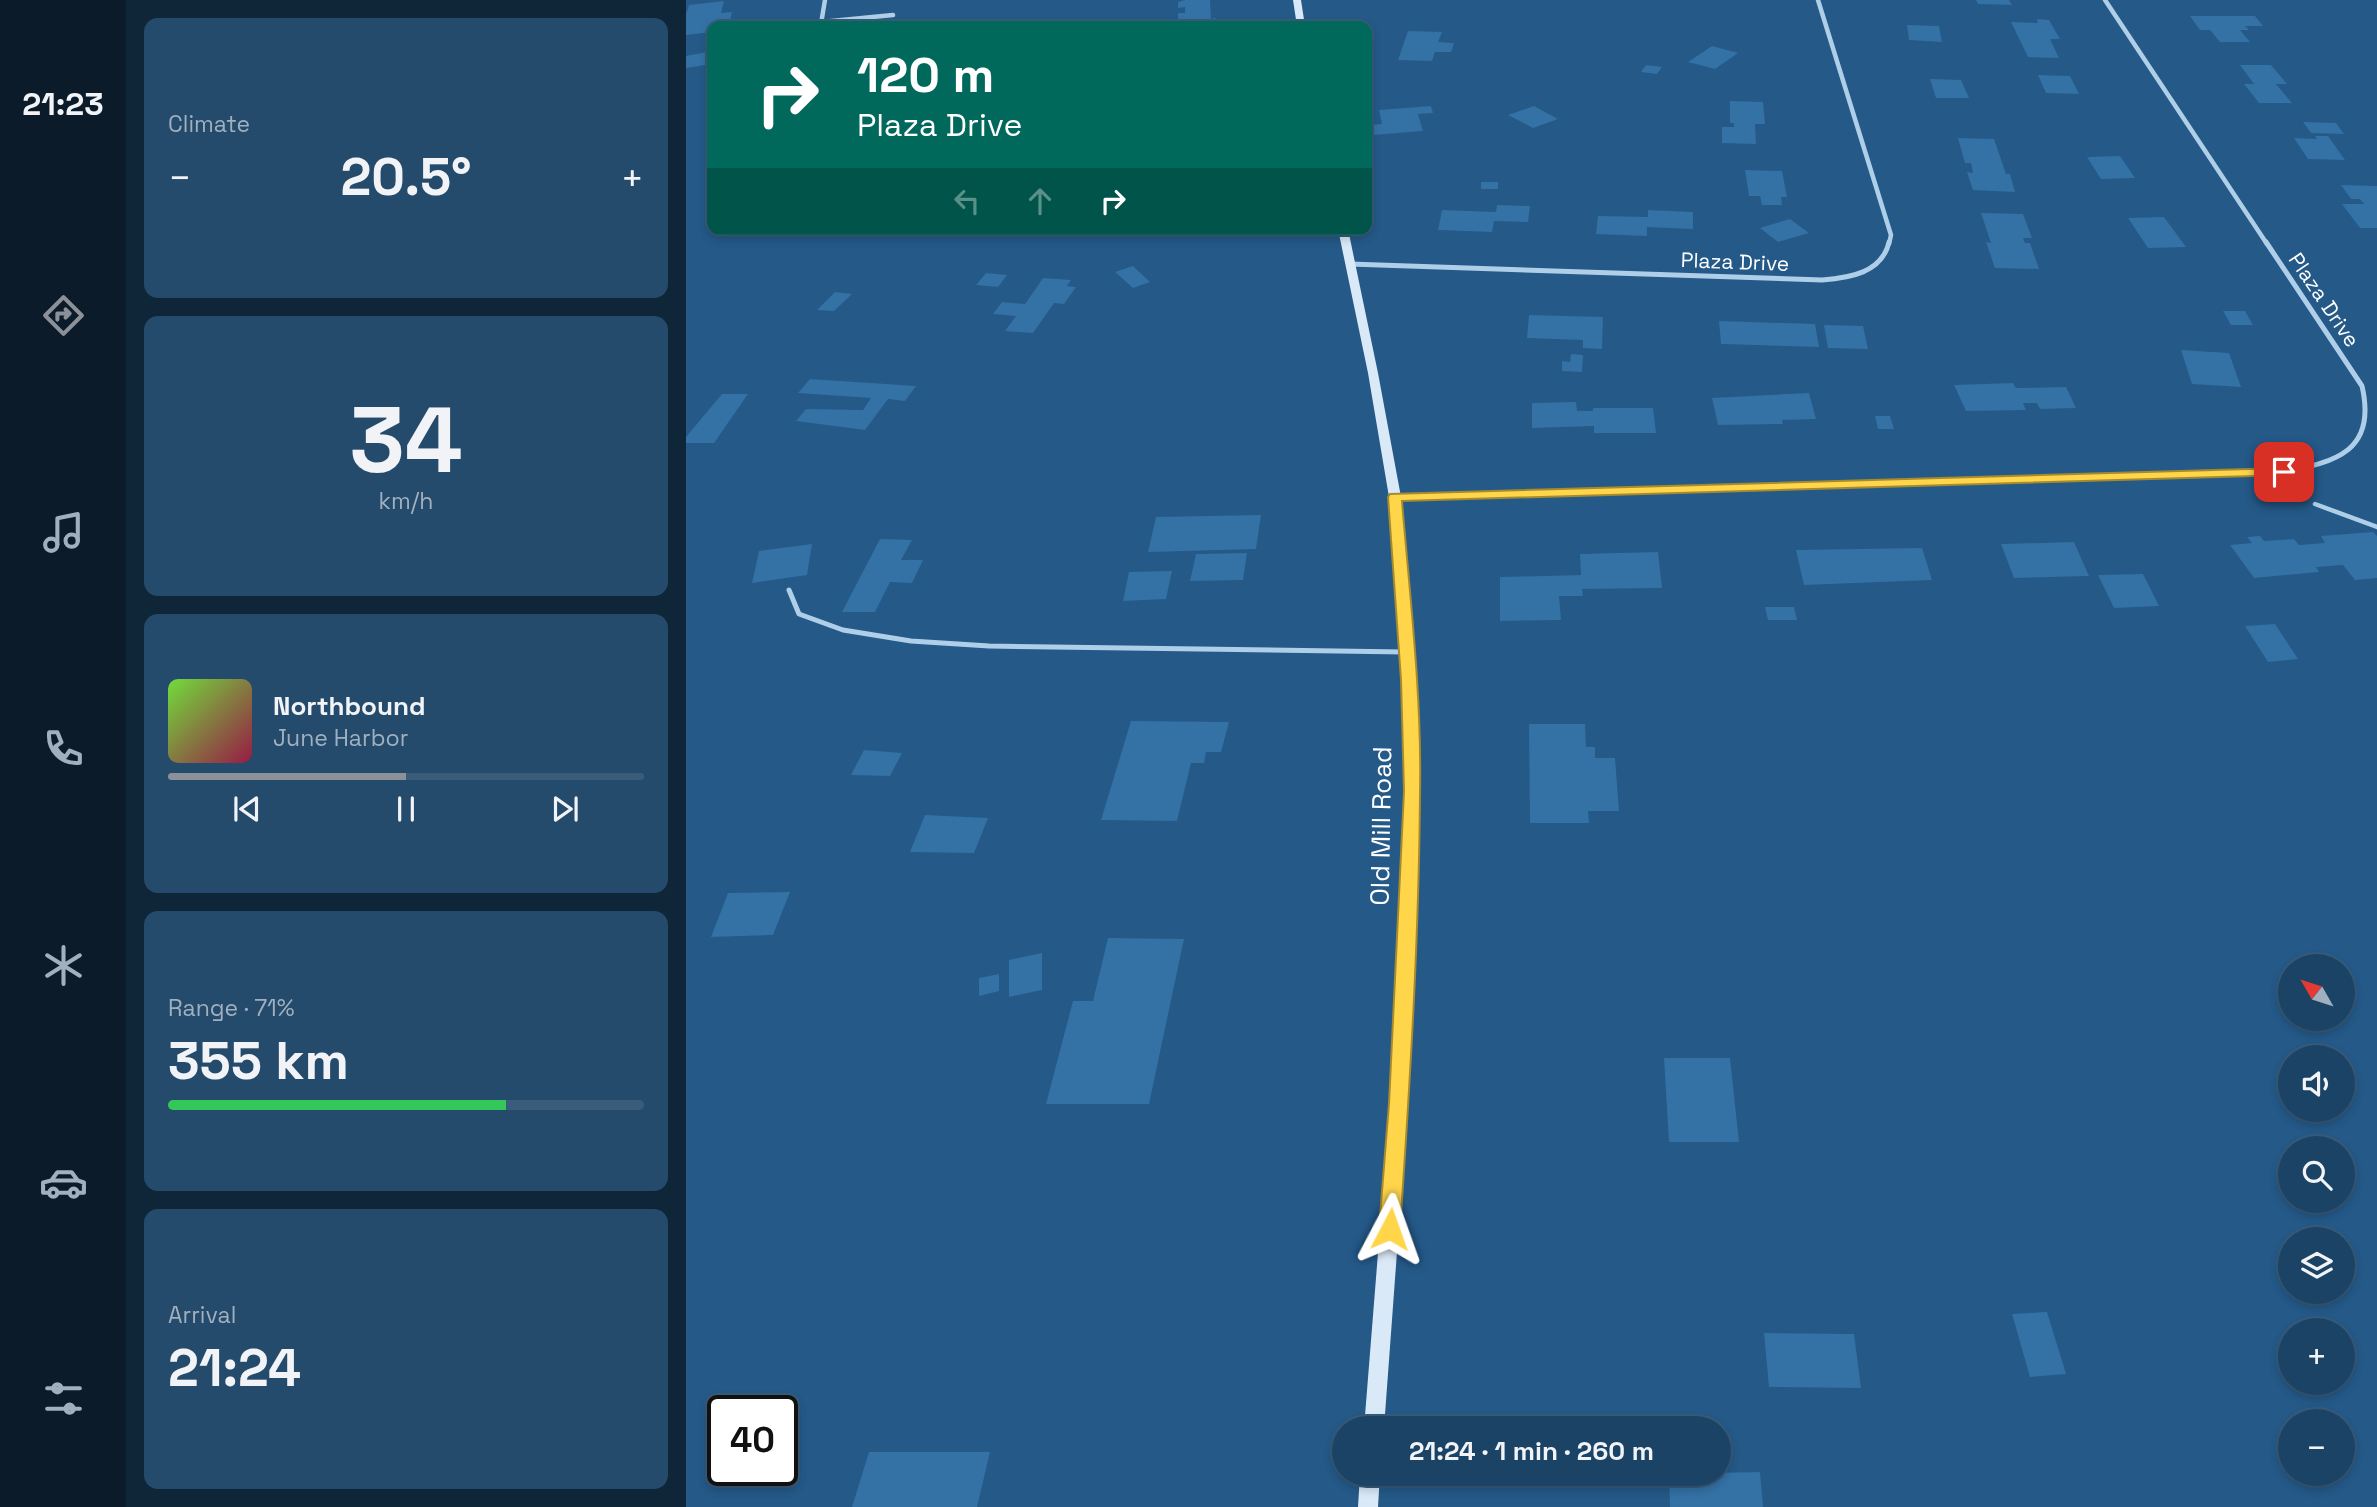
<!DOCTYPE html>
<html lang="en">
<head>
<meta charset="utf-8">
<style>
  :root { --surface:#1b4366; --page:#244a6c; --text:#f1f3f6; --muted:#a0b0bf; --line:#395c7a; --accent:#8c9099 }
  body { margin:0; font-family:"Space Grotesk",sans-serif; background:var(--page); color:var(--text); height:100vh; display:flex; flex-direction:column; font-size:26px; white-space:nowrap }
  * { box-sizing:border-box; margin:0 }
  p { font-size:23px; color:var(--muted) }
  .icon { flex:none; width:38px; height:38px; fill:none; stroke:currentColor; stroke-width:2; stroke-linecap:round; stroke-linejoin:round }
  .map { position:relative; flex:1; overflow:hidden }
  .drawer { display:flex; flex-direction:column; gap:18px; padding:18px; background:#0f2538; width:560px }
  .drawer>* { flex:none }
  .hud { position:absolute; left:21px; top:21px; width:665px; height:214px; border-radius:14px; box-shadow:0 4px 10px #0003,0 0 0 2px var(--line); background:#00695c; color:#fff; overflow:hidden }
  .needle { width:46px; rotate:309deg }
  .controls { position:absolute; left:1592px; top:954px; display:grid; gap:14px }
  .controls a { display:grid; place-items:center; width:77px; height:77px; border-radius:50%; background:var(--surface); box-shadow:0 4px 10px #0003,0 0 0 2px var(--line); font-size:35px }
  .speed { position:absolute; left:21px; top:1395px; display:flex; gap:14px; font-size:35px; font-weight:700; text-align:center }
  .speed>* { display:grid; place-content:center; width:91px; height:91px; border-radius:50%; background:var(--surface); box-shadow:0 4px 10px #0003,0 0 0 2px var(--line); line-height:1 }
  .speed .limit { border:4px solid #111; border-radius:10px; background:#fff; color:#111 }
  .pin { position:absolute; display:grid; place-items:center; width:60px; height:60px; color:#fff; margin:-30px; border-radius:14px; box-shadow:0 4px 10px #0006 }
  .me { position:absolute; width:77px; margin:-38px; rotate:4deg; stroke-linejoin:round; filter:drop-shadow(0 0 5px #0008) }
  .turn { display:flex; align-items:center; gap:24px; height:147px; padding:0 35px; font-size:32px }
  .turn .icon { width:91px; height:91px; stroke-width:2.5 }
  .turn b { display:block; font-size:49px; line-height:60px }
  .lanes { display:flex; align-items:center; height:66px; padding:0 35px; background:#0003; justify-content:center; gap:35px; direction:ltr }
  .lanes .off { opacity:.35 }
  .big { font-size:52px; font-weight:800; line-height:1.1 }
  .drawer .tile { flex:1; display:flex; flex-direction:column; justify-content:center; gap:10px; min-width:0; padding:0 24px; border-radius:14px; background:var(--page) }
  .drawer .dial { align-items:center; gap:0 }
  .dial b { font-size:91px; line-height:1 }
  .song { display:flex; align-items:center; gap:21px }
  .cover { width:84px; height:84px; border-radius:10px; background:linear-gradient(135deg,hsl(100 70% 55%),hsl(340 70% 35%)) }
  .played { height:7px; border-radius:4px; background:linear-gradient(90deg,var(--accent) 50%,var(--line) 50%) }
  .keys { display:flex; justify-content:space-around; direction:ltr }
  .heat { display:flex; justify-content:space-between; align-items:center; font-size:38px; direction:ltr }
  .charge { height:10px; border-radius:5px; background:linear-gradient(90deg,#34c759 71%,var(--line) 0) }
  .trip { position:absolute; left:646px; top:1416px; width:399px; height:70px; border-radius:35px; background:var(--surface); box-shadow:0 4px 10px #0003,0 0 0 2px var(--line); font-weight:800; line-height:70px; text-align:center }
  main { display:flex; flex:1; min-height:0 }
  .menu { display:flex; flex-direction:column; width:126px; justify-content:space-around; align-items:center; background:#0b1b29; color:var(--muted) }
  .menu .icon { width:49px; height:49px }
  .menu .on { color:var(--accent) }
  .menu b { font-size:32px; color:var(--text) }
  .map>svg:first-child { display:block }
</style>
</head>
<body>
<main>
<nav class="menu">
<b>21:23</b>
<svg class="icon on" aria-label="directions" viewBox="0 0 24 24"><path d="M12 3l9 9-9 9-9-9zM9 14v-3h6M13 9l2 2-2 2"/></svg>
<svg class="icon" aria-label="music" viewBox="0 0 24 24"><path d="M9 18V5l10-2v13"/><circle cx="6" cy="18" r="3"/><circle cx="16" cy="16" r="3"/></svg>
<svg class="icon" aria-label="phone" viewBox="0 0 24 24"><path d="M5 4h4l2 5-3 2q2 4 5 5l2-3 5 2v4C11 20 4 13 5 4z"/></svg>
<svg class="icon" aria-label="climate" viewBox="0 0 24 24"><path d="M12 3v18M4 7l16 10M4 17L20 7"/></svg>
<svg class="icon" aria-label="car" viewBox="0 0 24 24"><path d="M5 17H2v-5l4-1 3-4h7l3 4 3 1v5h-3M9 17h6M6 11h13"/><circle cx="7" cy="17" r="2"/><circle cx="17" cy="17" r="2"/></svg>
<svg class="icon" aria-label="filters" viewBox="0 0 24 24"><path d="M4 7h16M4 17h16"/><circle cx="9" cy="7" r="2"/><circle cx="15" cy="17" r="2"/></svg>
</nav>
<section class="drawer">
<div class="tile"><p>Climate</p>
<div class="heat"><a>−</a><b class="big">20.5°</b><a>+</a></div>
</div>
<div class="tile dial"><b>34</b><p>km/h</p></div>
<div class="tile">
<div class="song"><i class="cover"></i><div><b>Northbound</b><p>June Harbor</p></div></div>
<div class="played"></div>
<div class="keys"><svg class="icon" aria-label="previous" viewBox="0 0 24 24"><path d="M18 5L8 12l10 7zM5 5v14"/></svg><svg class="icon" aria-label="pause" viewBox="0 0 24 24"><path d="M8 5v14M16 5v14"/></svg><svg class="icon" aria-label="next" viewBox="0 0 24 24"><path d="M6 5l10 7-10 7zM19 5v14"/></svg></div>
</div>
<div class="tile"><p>Range · 71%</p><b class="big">355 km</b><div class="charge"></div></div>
<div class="tile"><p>Arrival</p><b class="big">21:24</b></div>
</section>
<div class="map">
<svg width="1691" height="1507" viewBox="0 0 1691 1507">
  <rect width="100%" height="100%" fill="#245988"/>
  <path fill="#3471a5" d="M 499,0 L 524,0 L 525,19 L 530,18 L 530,26 L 492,26 L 492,13 L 499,13 L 499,7 L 492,8 L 492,2 Z
    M 1290,0 L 1323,0 L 1326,5 L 1292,4 Z
    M 38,1 L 35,13 L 46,12 L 43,26 L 26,26 L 26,32 L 0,35 L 0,14 L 3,5 Z
    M 1504,16 L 1569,16 L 1577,26 L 1559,26 L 1563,30 L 1554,30 L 1564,42 L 1534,42 L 1524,30 L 1514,30 Z
    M 1351,19 L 1363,20 L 1374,39 L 1364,39 L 1373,58 L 1342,57 L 1325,22 L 1352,23 Z
    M 1221,25 L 1253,26 L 1256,42 L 1223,40 Z
    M 722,31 L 756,32 L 752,42 L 768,43 L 765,52 L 749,52 L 746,61 L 712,60 Z
    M 1026,46 L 1052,53 L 1029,69 L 1002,62 Z
    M 26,51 L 26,64 L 0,68 L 0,56 Z
    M 960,65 L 976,67 L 971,74 L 955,72 Z
    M 1554,65 L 1585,65 L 1601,84 L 1590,84 L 1606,103 L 1573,103 L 1558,84 L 1568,84 Z
    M 1352,75 L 1384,76 L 1393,94 L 1360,93 Z
    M 1244,79 L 1275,80 L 1283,98 L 1250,98 Z
    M 1044,101 L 1077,102 L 1079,124 L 1069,124 L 1070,144 L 1036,143 L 1036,127 L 1048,127 L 1048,123 L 1044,123 Z
    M 745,106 L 747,113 L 732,114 L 737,131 L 686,135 L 684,125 L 696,124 L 693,110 Z
    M 848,106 L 872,119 L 847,128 L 822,115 Z
    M 1617,122 L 1650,123 L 1658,134 L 1625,133 Z
    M 1629,136 L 1642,136 L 1659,160 L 1622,159 L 1608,138 L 1631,139 Z
    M 1272,138 L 1308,139 L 1320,174 L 1324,174 L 1329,192 L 1287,190 L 1281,172 L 1287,173 L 1285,163 L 1279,163 Z
    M 1434,156 L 1449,178 L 1415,179 L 1401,157 Z
    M 1059,170 L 1096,171 L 1101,197 L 1095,197 L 1096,205 L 1076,205 L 1074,196 L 1063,196 Z
    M 795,182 L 812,182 L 812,189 L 795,189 Z
    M 1655,185 L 1691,186 L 1691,228 L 1674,228 L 1656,204 L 1678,204 L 1674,199 L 1665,199 Z
    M 811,205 L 844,206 L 842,222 L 808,221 L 806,232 L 752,230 L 756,210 L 810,212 Z
    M 962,210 L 1007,212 L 1007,229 L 961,227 L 961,236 L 910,234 L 912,216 L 962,217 Z
    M 1295,213 L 1337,214 L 1346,238 L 1337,238 L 1339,243 L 1344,243 L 1353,269 L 1309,268 L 1300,242 L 1305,243 Z
    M 1478,217 L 1500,247 L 1462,248 L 1442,218 Z
    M 1104,219 L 1123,233 L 1092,242 L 1074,228 Z
    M 447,266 L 464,282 L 447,288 L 429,272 Z
    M 300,273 L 321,275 L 312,287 L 290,285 Z
    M 357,278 L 385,280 L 381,286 L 390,287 L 378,304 L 368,303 L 347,333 L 319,331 L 330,316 L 307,314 L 316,302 L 339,304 Z
    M 149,292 L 166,294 L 148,311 L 131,310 Z
    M 1537,311 L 1559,311 L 1567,325 L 1545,325 Z
    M 843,315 L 917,317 L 916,349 L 897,348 L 897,340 L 841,338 Z
    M 1033,321 L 1129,324 L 1133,347 L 1035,344 Z
    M 1138,325 L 1177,326 L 1182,349 L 1142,348 Z
    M 1495,350 L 1543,353 L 1555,387 L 1506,384 Z
    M 885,354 L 897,355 L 896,372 L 876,371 L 876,361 L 884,362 Z
    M 124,379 L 230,386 L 219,401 L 202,399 L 179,430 L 110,421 L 120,409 L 177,410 L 185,398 L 112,393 Z
    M 1327,383 L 1330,388 L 1380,387 L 1390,408 L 1354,409 L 1351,403 L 1337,403 L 1340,410 L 1280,411 L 1268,385 Z
    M 1123,393 L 1130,419 L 1096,420 L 1097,424 L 1032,425 L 1026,398 Z
    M 36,394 L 62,394 L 28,443 L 0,443 L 0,437 Z
    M 890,402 L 891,411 L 907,411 L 907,408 L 967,408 L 970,433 L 908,433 L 908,426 L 846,428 L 846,403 Z
    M 1189,416 L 1204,416 L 1208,429 L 1192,429 Z
    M 575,515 L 570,549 L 462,552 L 470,517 Z
    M 1687,532 L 1691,536 L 1691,578 L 1669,580 L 1657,565 L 1630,567 L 1633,572 L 1568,578 L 1544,545 L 1566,543 L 1561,537 L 1574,536 L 1578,541 L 1608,539 L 1613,545 L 1639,543 L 1635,536 Z
    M 194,539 L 226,540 L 215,560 L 237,560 L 226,583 L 204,582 L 189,612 L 156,612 Z
    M 1388,542 L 1403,576 L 1328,578 L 1315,544 Z
    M 126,544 L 121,575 L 66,583 L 73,551 Z
    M 1236,548 L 1246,580 L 1118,585 L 1110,550 Z
    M 972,552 L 976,588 L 896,589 L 897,596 L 873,596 L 875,620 L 814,621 L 814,577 L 895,575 L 894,554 Z
    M 561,553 L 557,580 L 504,581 L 510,554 Z
    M 486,571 L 480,599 L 437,601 L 443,572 Z
    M 1457,574 L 1473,606 L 1428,608 L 1412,575 Z
    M 1079,607 L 1108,607 L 1111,620 L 1082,620 Z
    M 1589,624 L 1612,659 L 1582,662 L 1559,626 Z
    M 445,721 L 543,722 L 535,752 L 520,752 L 518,763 L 505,763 L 491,821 L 415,820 Z
    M 843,724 L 899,724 L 900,747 L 909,747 L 909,758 L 929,758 L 933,811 L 902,811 L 903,823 L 844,823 Z
    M 178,750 L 216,753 L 204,776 L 165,775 Z
    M 239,815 L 302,818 L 288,853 L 224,852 Z
    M 104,892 L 87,935 L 25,937 L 42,893 Z
    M 422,938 L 498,939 L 463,1104 L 360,1104 L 387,1001 L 407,1001 Z
    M 356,953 L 356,990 L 323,997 L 323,960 Z
    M 313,974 L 313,991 L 293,996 L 293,978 Z
    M 978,1058 L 1044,1058 L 1053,1142 L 983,1142 Z
    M 1361,1312 L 1380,1374 L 1344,1377 L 1326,1314 Z
    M 1078,1333 L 1168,1334 L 1175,1388 L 1083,1387 Z
    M 183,1452 L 304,1452 L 291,1507 L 166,1507 Z
    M 1074,1472 L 1077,1507 L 984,1507 L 983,1474 Z"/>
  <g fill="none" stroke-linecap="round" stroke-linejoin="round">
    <path stroke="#afcfe9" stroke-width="4.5" d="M 1629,504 L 1691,527"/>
    <path stroke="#afcfe9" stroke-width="5" d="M 103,590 L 113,614 L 157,630 L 225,641 L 303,646 L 718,652"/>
    <path stroke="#afcfe9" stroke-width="4.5" d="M 1132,0 L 1205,235 L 1203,244
      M 1419,0 L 1581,244
      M 135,22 L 207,15
      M 135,24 L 139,0"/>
    <path stroke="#afcfe9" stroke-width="5" d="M 664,264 L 1136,280 C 1163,278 1196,273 1203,242
      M 709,497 L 1598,472 C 1650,462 1691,451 1676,386 L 1580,242"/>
    <path fill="#dae9f8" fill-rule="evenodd" d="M 607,0 L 615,0 L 619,26 L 611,26 Z
      M 652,229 L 662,229 L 692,373 L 715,497 L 728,652 L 733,791 L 722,1103 L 698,1428 L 678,1428 L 704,1103 L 719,791 L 714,652 L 703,497 L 682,373 Z
      M 674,1474 L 694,1474 L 692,1507 L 672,1507 Z"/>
  </g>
  <path fill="#ffd54a" stroke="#a68a30" stroke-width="2" d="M 1598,468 L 1605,472 L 1603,475 L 716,501 C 724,598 736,696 734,793 C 733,938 724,1084 714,1229 L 711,1236 L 704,1239 L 696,1236 L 693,1229 L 703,1103 L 718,791 L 715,680 L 702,497 L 704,494 Z"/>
  <g text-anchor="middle" stroke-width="7" stroke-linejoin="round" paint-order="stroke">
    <g font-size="21" fill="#fff" stroke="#245988">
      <text transform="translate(1049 262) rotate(2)" y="7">Plaza Drive</text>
      <text transform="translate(1638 300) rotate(56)" y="7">Plaza Drive</text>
    </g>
    <g font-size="26" fill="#fff" stroke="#245988">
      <text transform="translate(695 826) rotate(-89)" y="9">Old Mill Road</text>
    </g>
  </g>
</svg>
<div class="controls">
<a><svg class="needle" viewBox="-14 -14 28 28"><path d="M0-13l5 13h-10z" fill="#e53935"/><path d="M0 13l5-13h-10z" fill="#a0b0bf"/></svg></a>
<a><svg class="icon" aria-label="sound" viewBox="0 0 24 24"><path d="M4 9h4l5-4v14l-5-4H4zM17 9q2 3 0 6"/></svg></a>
<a><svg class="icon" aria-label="search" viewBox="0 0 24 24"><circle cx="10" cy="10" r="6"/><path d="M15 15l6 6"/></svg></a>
<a><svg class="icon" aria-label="layers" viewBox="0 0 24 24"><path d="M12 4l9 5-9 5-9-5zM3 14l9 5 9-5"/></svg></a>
<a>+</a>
<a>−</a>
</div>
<div class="speed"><div class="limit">40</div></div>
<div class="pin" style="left:1598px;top:472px;background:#d93025"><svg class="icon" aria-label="arrive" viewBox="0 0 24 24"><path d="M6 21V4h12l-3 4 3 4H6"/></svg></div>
<svg class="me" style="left:704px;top:1229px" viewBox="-20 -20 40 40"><path d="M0-17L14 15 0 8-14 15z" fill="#ffd54a" stroke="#fff" stroke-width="4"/></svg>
<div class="trip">21:24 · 1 min · 260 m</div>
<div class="hud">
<div class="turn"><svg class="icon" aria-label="right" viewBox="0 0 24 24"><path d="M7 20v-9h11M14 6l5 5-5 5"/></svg><div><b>120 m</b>Plaza Drive</div></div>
<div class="lanes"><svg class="icon off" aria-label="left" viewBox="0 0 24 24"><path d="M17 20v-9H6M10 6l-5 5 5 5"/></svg><svg class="icon off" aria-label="ahead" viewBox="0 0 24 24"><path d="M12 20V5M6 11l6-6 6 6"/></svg><svg class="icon" aria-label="right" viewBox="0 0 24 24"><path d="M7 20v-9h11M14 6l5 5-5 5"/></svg></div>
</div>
</div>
</main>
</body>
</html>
